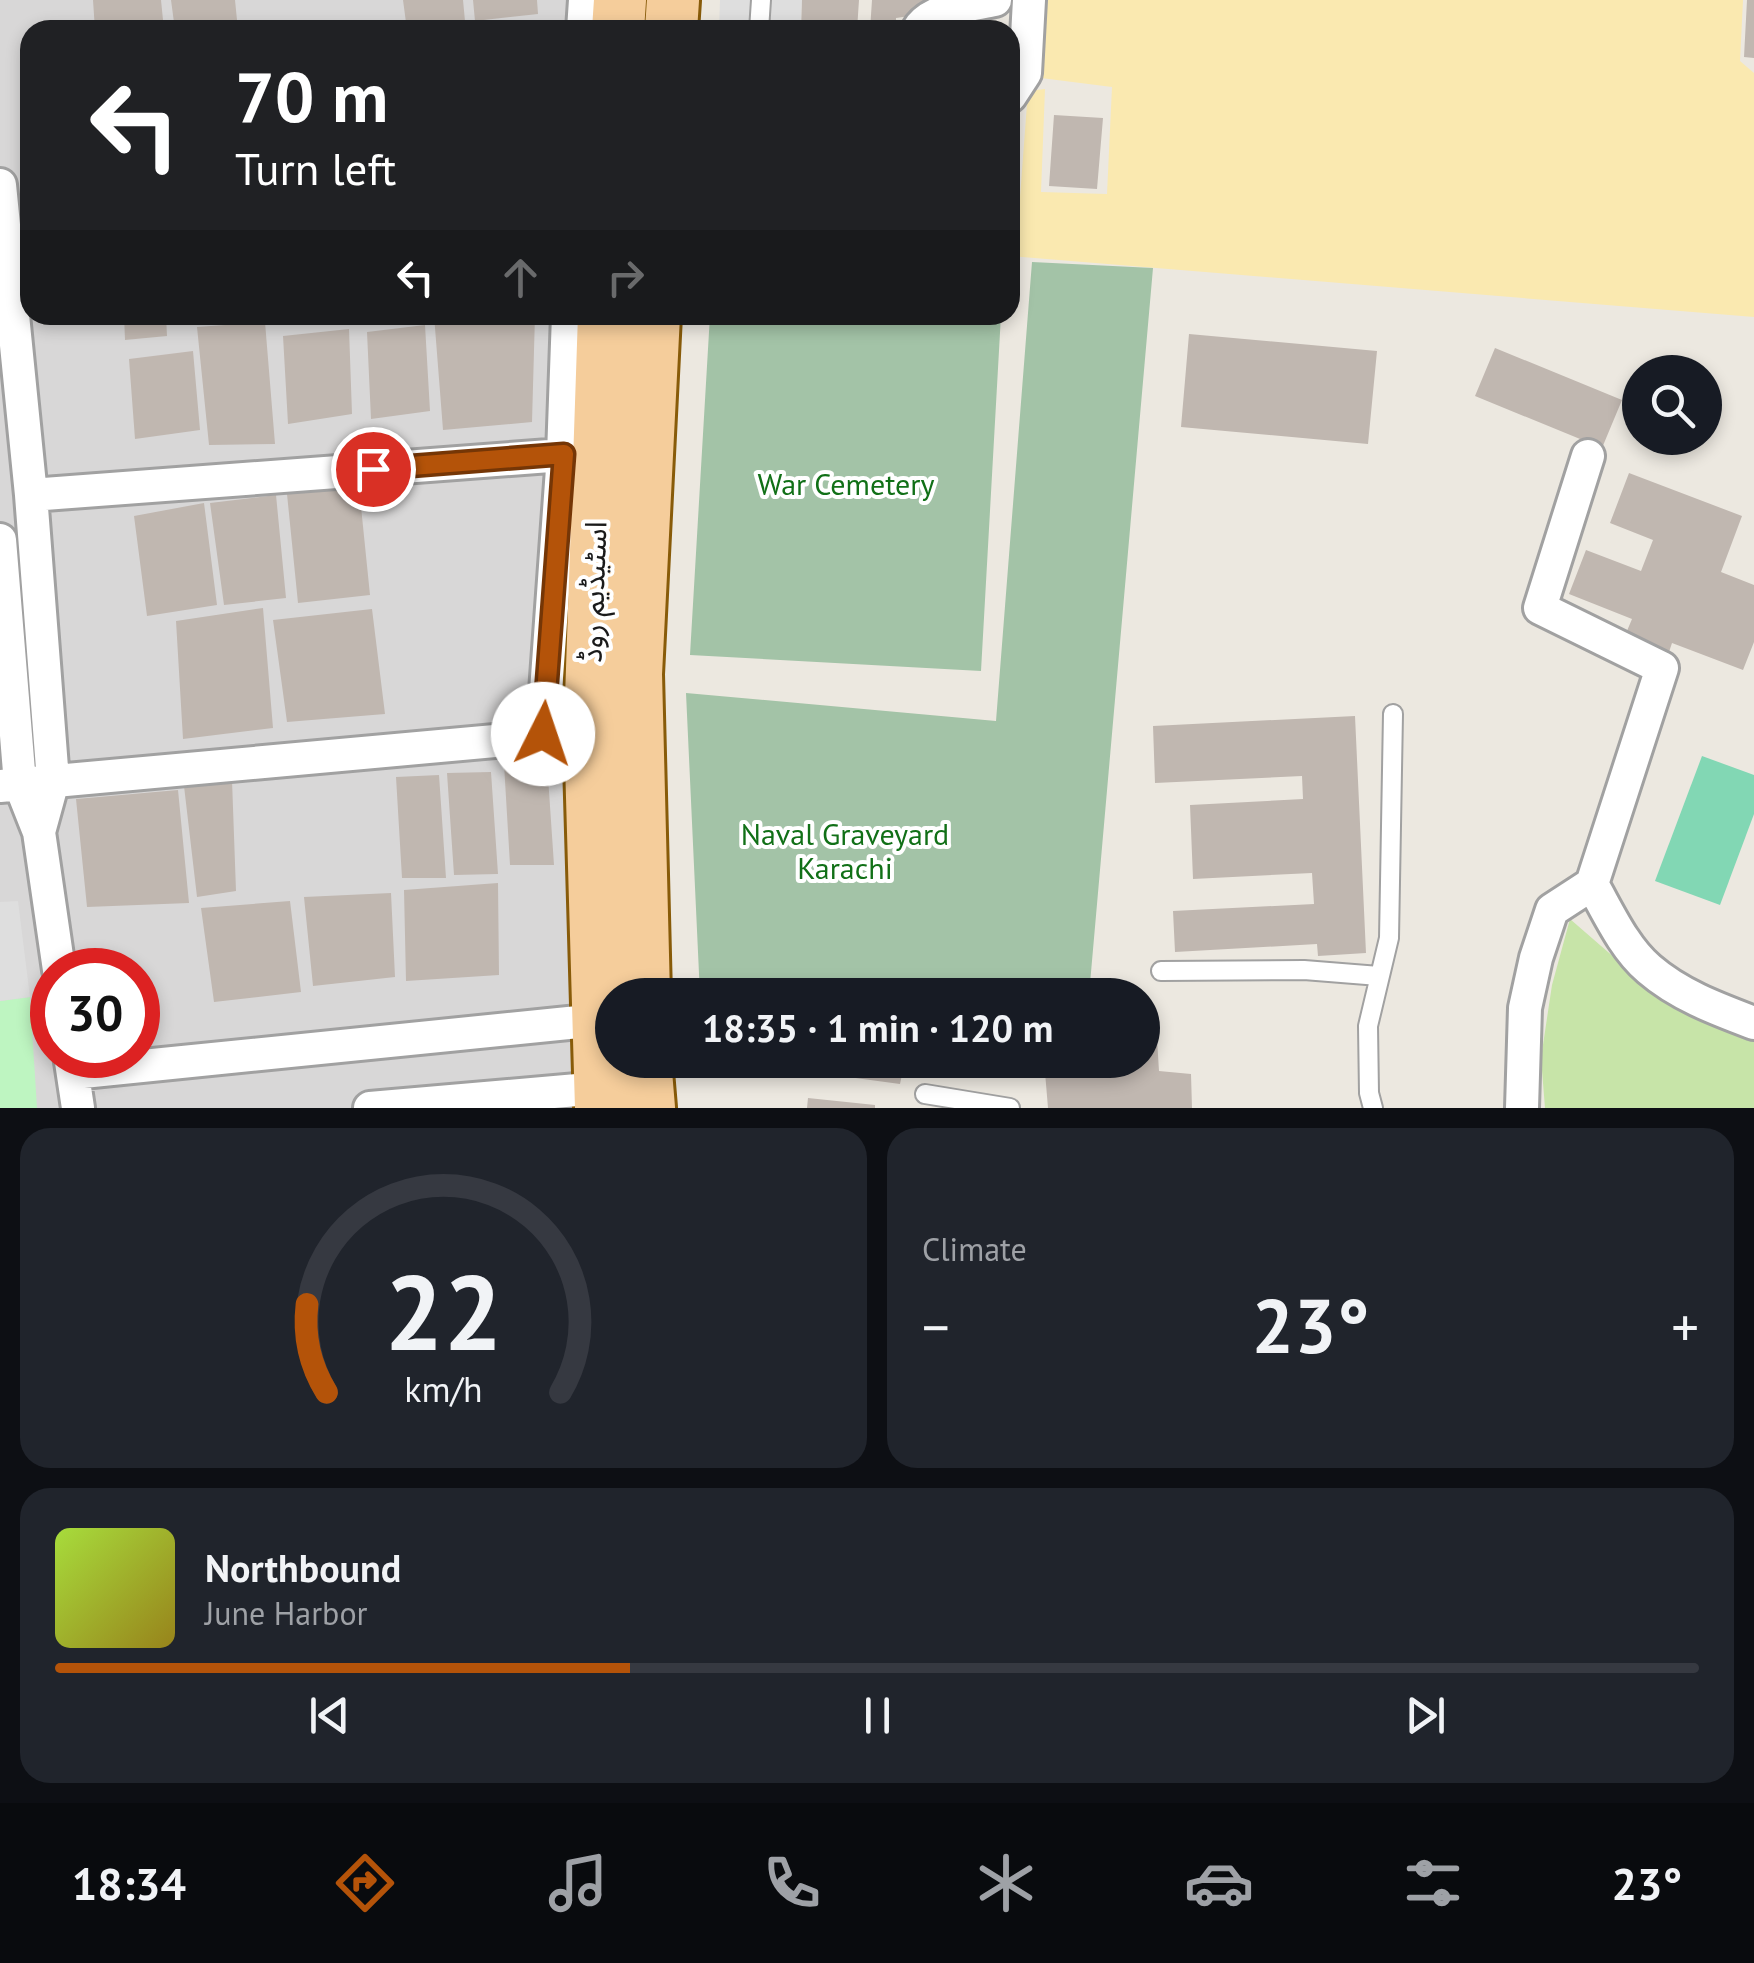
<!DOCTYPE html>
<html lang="en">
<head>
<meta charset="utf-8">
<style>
  :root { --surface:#171b24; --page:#20242c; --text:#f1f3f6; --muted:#9ea1a6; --line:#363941; --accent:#b45309 }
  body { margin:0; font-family:"PT Sans","Noto Sans Arabic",sans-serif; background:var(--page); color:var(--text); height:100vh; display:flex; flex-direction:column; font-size:38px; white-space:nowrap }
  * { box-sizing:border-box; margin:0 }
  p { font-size:32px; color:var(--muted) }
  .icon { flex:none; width:55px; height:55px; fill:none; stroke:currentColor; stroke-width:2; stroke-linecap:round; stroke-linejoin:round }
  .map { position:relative; height:1108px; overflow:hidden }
  .sheet { display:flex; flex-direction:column; gap:20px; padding:20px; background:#0d0f14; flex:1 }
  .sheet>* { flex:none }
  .hud { position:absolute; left:20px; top:20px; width:1000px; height:305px; border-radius:30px; box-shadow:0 5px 15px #0003; background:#202124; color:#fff; overflow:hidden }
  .controls { position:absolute; left:1622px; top:355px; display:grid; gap:20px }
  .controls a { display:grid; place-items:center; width:100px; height:100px; border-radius:50%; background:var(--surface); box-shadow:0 5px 15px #0003; font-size:50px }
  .speed { position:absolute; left:30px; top:948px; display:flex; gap:20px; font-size:50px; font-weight:700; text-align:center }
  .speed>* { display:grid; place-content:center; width:130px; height:130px; border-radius:50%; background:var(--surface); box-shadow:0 5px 15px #0003; line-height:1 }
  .speed .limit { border:15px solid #d22; background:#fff; color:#111 }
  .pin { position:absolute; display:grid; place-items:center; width:85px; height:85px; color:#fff; margin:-42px; border:5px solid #fff; border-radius:50%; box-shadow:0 2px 10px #0007 }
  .me { position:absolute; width:110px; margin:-55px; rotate:4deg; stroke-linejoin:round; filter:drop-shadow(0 0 8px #0008) }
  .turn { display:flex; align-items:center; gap:35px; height:210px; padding:0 50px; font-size:45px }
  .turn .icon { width:130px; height:130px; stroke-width:2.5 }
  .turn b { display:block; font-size:70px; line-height:85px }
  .lanes { display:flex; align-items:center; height:95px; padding:0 50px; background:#0003; justify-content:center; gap:50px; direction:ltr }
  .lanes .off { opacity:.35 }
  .big { font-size:75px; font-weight:600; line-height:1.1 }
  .sheet .widget { flex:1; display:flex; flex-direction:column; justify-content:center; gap:15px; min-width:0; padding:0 35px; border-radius:30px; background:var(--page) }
  .sheet .dial { align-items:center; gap:0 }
  .dial svg { height:260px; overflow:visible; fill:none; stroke:var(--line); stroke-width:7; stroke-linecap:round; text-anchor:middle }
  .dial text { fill:var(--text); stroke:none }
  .song { display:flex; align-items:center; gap:30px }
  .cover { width:120px; height:120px; border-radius:15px; background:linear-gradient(135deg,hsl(80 70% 55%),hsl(50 70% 35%)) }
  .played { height:10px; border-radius:5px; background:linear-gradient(90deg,var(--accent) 35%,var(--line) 35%) }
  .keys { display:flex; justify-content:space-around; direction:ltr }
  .heat { display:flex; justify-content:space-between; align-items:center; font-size:55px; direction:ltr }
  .sheet .tiles { flex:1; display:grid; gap:20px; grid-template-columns:1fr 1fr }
  .widget:last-child { grid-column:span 2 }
  .trip { position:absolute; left:595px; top:978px; width:565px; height:100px; border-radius:50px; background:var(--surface); box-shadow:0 5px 15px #0003; font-weight:600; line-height:100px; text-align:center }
  .tab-bar { display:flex; height:160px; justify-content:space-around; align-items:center; background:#090b0e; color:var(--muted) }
  .tab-bar .icon { width:70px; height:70px }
  .tab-bar .on { color:var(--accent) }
  .tab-bar b { font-size:45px; color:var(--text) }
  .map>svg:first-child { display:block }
</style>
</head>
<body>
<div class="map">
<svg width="1754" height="1108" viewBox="0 0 1754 1108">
  <rect width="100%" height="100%" fill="#ece8e0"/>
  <path fill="#d8d7d7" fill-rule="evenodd" d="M 0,0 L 601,0 L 599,30 L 30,30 L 30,315 L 584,315 L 588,1108 L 0,1108 ZM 52,970 L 138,970 L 138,1055 L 52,1055 Z"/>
  <path fill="#c7e4a8" d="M 1570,919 L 1669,1005 L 1754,1039 L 1754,1108 L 1545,1108 L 1541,1058 L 1552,985 Z"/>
  <path fill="#fae9b0" d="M 1040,0 L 1743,0 L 1740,61 L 1754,73 L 1754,317 L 1010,256 L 1010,198 L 1020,197 L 1028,91 L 1045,89 L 1041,192 L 1107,194 L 1112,87 L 1041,78 Z"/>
  <path fill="#a3c3a7" d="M 1032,262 L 1153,268 L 1089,995 L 700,995 L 686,693 L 996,721 Z
    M 710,315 L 1001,315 L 981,671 L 690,655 Z"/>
  <path fill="#bef5c1" d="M 30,997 L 37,1108 L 0,1108 L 0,1001 Z"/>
  <path fill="#82d7b4" d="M 1702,756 L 1754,775 L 1754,814 L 1720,905 L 1655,881 Z"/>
  <path fill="#dedede" d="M 720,0 L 802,0 L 801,30 L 719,30 Z
    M 18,901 L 30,997 L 0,1001 L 0,902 Z"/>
  <path fill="#c0b7b0" d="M 93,0 L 161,0 L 164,30 L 95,30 Z
    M 171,0 L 235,0 L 238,30 L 175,30 Z
    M 403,0 L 463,0 L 465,21 L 407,30 Z
    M 473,0 L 537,0 L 538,14 L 475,21 Z
    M 802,0 L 859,0 L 857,30 L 801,30 Z
    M 872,0 L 924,0 L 924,14 L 896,18 L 896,30 L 870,30 Z
    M 1747,0 L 1754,0 L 1754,58 L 1744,57 Z
    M 1054,115 L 1103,118 L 1097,189 L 1049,186 Z
    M 1010,123 L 1019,123 L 1013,193 L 1010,193 Z
    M 124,315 L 166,315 L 167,336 L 125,340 Z
    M 434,315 L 535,315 L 532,422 L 443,430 Z
    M 265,322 L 275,444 L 209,445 L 197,327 Z
    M 425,325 L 430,411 L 371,419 L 367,332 Z
    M 349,329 L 352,414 L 288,424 L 283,336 Z
    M 1189,334 L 1377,351 L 1368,444 L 1181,427 Z
    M 1495,348 L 1622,400 L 1602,448 L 1475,396 Z
    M 193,351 L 200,430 L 135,439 L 129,359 Z
    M 1629,473 L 1742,516 L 1721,572 L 1754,585 L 1754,642 L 1743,670 L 1672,643 L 1668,655 L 1624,638 L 1632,619 L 1569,594 L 1586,550 L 1641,571 L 1653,540 L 1610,523 Z
    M 359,487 L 370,595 L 298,603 L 287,494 Z
    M 276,495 L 286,598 L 224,605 L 210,503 Z
    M 204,503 L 217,605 L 147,616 L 134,516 Z
    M 263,608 L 273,728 L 183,739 L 176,621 Z
    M 372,609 L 385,714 L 287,722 L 273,620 Z
    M 1355,716 L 1366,953 L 1318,956 L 1317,944 L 1175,952 L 1173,911 L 1314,904 L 1312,873 L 1193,879 L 1190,805 L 1303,799 L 1302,776 L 1155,783 L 1153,726 Z
    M 547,762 L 554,865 L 510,865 L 504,764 Z
    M 491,772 L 498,874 L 454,875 L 447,773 Z
    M 439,775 L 446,878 L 402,878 L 396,777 Z
    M 232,780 L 236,891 L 197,897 L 184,786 Z
    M 178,790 L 189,903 L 87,907 L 76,799 Z
    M 498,883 L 499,975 L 406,981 L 404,890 Z
    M 391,893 L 395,977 L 313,986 L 304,897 Z
    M 290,901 L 301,992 L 214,1002 L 201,908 Z
    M 1157,1039 L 1159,1071 L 1191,1074 L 1192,1108 L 1048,1108 L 1045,1072 L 1068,1070 L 1069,1060 L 1142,1060 L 1142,1040 Z
    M 813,1060 L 905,1060 L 900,1084 L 811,1072 Z
    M 927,1060 L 1014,1060 L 1012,1073 Z
    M 808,1098 L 875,1105 L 875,1108 L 807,1108 Z"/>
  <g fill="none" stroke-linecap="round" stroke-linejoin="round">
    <defs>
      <path id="service" d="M 759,30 L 761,0
        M 1161,971 L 1304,970 L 1379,976
        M 925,1094 L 1010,1108
        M 1373,1108 L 1369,1093 L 1368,1026 L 1389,938 L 1393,714"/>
      <path id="minor" d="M 583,30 L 585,0
        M 918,30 C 930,8 973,5 995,0
        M 1010,96 L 1025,73 L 1029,0
        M 0,185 L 31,495 L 53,781 L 39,832
        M 31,495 L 563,455
        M 0,540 L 20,784 L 39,832 L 59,970
        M 0,786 L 539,737 L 543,733 L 563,455 L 568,315
        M 1592,884 C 1608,912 1624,948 1649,969 C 1679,995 1717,1009 1754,1023
        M 70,1055 L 78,1108
        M 73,1073 L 598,1020
        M 370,1108 L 600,1088
        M 1522,1108 L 1525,1008 L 1536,958 L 1552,910 L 1592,884 L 1662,668 L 1540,608 L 1588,456"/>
      <path id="primary" d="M 618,30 L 620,0
        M 671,30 L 673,0
        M 644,995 L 636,674 L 654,315
        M 645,1060 L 649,1108
        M 601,1108 L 590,728 L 604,315"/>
    </defs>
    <use href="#service" stroke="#a1a1a1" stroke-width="22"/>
    <use href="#minor" stroke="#a1a1a1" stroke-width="38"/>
    <use href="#primary" stroke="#885b09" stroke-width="58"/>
    <use href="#service" stroke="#fff" stroke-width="18"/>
    <use href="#minor" stroke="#fff" stroke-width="32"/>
    <use href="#primary" stroke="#f5cd9b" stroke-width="52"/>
  </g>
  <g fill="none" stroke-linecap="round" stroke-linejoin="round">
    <defs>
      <path id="route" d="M 373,469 L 564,454 L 543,734"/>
    </defs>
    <use href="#route" stroke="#753606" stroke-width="25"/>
    <use href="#route" stroke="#b45309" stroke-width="18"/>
  </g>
  <g text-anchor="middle" stroke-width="8" stroke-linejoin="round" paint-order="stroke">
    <g font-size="30" fill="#117017" stroke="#fff">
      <text x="846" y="495">War Cemetery</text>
      <text x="845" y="845">Naval Graveyard<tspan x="845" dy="34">Karachi</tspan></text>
    </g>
    <g font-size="30" fill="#1a1a1a" stroke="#fff">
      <text transform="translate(594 592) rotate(-88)" y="10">اسٹیڈیم روڈ</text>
    </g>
  </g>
</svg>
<div class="controls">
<a><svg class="icon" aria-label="search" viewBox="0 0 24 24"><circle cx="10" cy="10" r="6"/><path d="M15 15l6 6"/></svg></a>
</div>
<div class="speed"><div class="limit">30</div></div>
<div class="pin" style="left:373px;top:469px;background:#d93025"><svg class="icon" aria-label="arrive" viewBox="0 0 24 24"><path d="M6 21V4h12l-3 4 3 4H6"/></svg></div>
<svg class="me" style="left:543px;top:734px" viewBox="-20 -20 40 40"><circle r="19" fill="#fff"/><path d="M0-13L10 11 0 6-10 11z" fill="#b45309"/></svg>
<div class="trip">18:35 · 1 min · 120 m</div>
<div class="hud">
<div class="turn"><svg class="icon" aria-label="left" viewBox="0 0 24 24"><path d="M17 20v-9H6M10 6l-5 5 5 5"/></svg><div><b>70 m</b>Turn left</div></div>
<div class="lanes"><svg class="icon" aria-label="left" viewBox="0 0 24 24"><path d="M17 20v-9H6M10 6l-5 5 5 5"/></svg><svg class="icon off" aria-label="ahead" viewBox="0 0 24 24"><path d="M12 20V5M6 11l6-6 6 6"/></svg><svg class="icon off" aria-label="right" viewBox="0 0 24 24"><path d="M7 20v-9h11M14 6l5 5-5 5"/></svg></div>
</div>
</div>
<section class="sheet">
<div class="tiles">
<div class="widget dial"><svg viewBox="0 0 100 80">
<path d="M14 69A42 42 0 1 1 86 69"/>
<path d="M14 69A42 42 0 0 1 8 42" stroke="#b45309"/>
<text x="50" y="56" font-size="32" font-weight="700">22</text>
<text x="50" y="72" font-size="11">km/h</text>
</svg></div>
<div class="widget"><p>Climate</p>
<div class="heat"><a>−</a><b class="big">23°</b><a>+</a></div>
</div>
<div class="widget">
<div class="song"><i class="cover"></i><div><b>Northbound</b><p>June Harbor</p></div></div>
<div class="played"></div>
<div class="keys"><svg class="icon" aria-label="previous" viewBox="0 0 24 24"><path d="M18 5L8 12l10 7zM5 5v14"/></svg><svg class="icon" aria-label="pause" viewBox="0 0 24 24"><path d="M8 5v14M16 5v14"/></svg><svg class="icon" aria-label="next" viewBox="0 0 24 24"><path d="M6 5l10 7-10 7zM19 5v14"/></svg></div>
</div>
</div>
</section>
<nav class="tab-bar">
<b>18:34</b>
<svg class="icon on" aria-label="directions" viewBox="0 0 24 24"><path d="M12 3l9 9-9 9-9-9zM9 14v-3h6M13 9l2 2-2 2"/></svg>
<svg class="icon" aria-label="music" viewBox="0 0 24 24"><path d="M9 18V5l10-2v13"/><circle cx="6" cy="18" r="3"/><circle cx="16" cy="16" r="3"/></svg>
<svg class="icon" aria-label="phone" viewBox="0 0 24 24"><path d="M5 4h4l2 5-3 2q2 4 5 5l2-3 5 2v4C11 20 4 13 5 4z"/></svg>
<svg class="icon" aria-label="climate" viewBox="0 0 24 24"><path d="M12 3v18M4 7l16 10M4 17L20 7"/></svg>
<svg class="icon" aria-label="car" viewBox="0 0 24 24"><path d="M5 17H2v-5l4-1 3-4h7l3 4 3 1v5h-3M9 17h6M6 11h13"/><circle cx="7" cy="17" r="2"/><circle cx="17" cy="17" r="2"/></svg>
<svg class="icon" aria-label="filters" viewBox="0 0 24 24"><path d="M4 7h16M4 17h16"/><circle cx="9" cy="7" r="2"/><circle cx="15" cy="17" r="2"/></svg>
<b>23°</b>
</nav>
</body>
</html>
